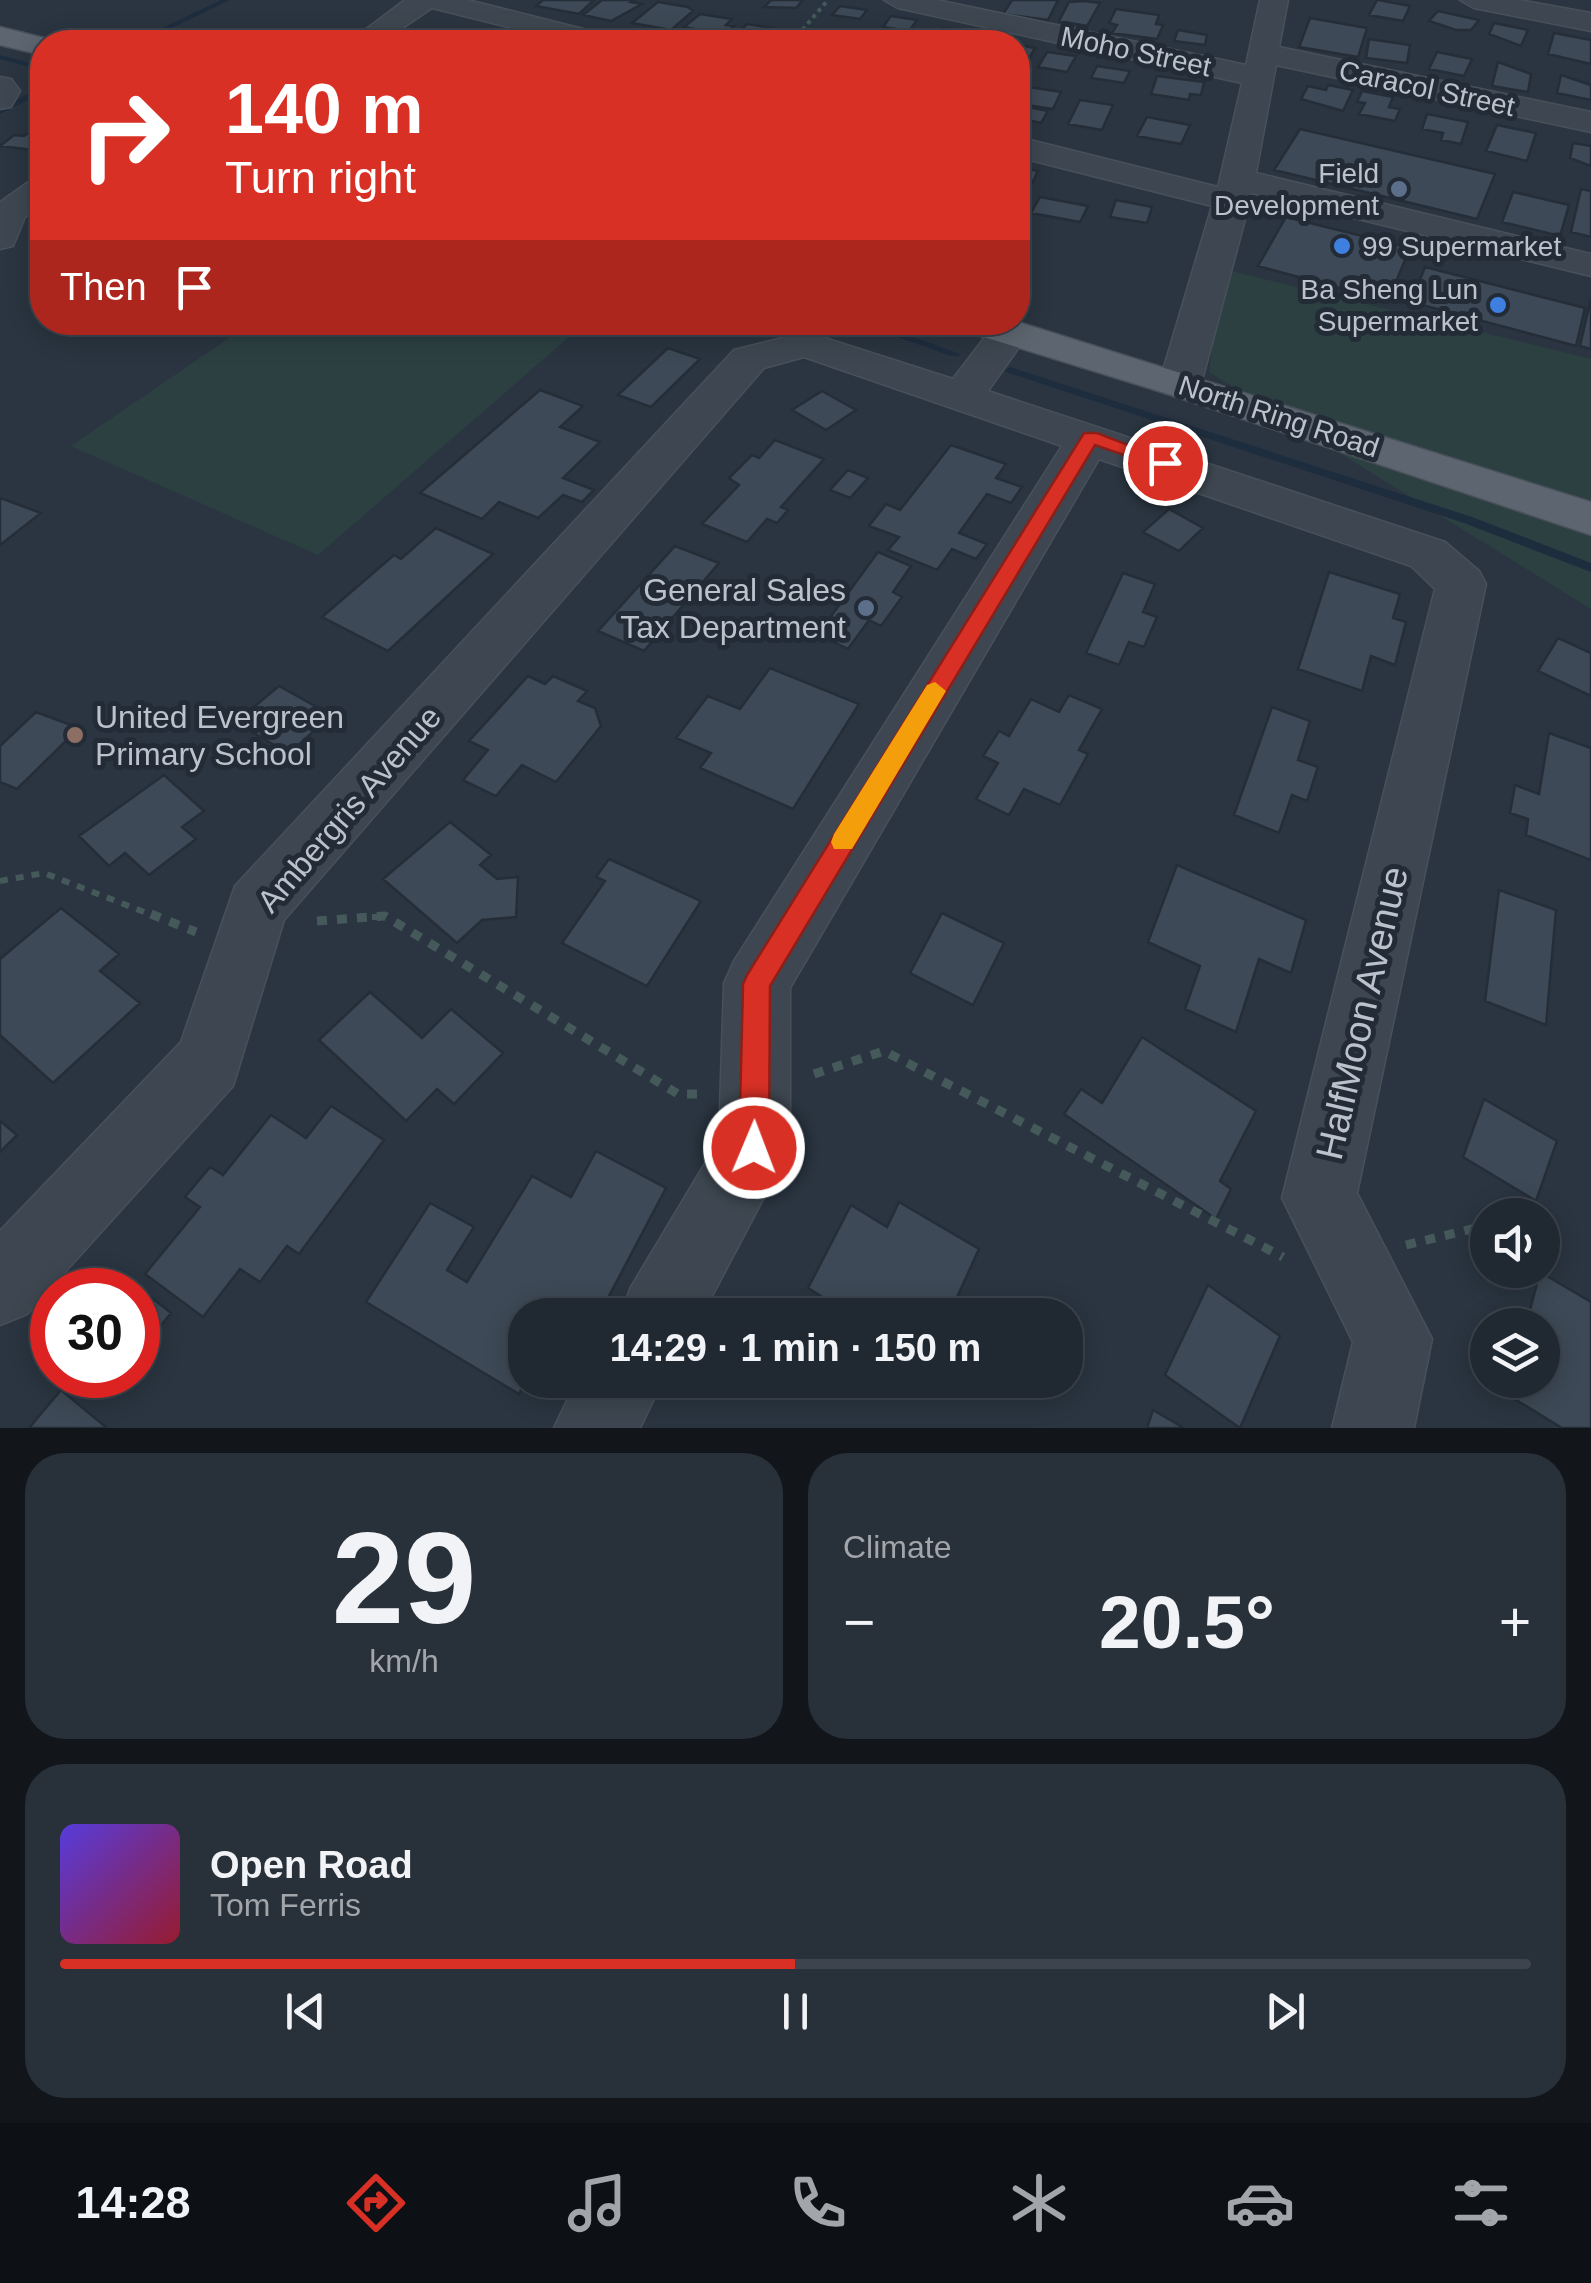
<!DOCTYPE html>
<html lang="en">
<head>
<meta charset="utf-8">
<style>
  :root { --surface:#202831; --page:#283039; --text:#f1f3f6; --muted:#a2a6ab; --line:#3d444d; --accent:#d93025 }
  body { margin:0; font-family:Helvetica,sans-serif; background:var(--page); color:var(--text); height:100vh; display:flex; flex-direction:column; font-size:38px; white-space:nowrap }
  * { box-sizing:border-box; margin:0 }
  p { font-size:32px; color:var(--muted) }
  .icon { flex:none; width:55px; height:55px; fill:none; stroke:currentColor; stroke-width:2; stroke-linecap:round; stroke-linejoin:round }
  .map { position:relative; height:1428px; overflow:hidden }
  .side { display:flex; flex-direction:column; gap:25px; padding:25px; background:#12161b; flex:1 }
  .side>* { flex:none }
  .top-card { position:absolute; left:30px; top:30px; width:1000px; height:305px; border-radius:40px; box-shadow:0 5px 25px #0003,0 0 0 2px var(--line); background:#d93025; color:#fff; overflow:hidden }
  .fabs { position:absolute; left:1470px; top:1198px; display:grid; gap:20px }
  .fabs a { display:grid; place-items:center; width:90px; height:90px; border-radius:50%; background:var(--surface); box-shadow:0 5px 25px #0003,0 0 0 2px var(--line); font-size:50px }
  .speed { position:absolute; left:30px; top:1268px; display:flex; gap:20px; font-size:50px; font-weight:700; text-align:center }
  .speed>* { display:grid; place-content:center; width:130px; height:130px; border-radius:50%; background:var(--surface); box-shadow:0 5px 25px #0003,0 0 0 2px var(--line); line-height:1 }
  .speed .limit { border:15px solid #d22; background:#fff; color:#111 }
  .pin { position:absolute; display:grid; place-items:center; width:85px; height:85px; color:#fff; margin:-42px; border:5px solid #fff; border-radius:50%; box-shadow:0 2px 10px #0007 }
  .me { position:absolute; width:110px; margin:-55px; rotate:1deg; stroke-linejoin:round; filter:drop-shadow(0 0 8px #0008) }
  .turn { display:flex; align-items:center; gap:35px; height:210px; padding:0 30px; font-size:45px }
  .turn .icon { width:130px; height:130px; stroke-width:2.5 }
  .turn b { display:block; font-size:70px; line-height:85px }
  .then { display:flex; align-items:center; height:95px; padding:0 30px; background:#0003; gap:20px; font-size:38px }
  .big { font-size:75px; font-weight:700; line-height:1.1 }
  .side .tile { flex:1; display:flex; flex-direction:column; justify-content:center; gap:15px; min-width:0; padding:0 35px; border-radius:40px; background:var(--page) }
  .side .dial { align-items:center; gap:0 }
  .dial b { font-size:130px; line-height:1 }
  .song { display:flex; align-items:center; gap:30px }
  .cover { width:120px; height:120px; border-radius:15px; background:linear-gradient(135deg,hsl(250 70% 55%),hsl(350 70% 35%)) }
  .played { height:10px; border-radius:5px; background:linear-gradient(90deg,var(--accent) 50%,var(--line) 50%) }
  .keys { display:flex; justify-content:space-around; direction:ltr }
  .heat { display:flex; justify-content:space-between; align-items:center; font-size:55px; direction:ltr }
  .side .tiles { flex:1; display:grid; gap:25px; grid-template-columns:1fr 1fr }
  .tile:last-child { grid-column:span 2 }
  .trip { position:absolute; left:508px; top:1298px; width:575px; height:100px; border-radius:40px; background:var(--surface); box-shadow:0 5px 25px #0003,0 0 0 2px var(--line); font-weight:700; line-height:100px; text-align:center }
  .tab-bar { display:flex; height:160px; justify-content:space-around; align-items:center; background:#0d1014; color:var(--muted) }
  .tab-bar .icon { width:70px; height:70px }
  .tab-bar .current { color:var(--accent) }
  .tab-bar b { font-size:45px; color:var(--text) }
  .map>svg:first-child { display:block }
</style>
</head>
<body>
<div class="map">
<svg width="1591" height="1428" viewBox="0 0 1591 1428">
  <rect width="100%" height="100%" fill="#2a3541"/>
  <path fill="#2c4042" d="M 1223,269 L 1591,359 L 1591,609 L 1209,372 Z
    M 251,323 L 251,322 L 585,323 L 318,555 L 71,446 Z"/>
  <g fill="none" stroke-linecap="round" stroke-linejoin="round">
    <path fill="#1e2d3e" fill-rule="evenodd" d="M 221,0 L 230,0 L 142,42 L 133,42 Z
      M 0,55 L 42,66 L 42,70 L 0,59 Z
      M 39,88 L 42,88 L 42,93 L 0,114 L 0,109 Z
      M 856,322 L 872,322 L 960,354 L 959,356 L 951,356 Z
      M 1010,367 L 1472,517 L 1591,563 L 1591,572 L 1464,523 L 1006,372 L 1005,370 Z"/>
  </g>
  <path fill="#3d4956" stroke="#252e38" stroke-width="2.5" d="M 543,0 L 594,0 L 579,14 L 536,6 Z
    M 602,0 L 634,0 L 631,2 L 642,4 L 611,21 L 583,15 Z
    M 771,0 L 803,0 L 796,8 L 764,7 Z
    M 1012,0 L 1058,0 L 1048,20 L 1003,14 Z
    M 1377,0 L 1379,0 L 1410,6 L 1403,21 L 1369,15 Z
    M 1084,1 L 1100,3 L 1087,26 L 1059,21 L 1069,2 Z
    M 658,2 L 688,7 L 693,11 L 671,30 L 632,23 Z
    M 840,6 L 867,10 L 860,19 L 832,15 Z
    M 1116,9 L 1159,15 L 1156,24 L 1163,25 L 1157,39 L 1112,33 L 1117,25 L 1109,23 Z
    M 1438,11 L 1479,20 L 1471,30 L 1456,30 L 1429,21 Z
    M 700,14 L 732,19 L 726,25 L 734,26 L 724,35 L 684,27 Z
    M 891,16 L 917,20 L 909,31 L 883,27 Z
    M 1310,18 L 1367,28 L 1358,57 L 1299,47 Z
    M 1494,23 L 1528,30 L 1521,46 L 1489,34 Z
    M 747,24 L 792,31 L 781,42 L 729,42 Z
    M 942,28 L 970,32 L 964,42 L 932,42 Z
    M 449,29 L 477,34 L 465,42 L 433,41 Z
    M 1178,30 L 1207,35 L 1205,45 L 1174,41 Z
    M 1554,33 L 1591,40 L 1591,64 L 1548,54 Z
    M 1369,39 L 1410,45 L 1407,63 L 1366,58 Z
    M 1018,45 L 1035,48 L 1023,69 L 1018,68 Z
    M 1047,52 L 1076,56 L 1067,72 L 1038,67 Z
    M 1437,52 L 1472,59 L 1464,76 L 1429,69 Z
    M 1498,62 L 1531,74 L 1528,92 L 1492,86 Z
    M 1097,66 L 1130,71 L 1124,83 L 1091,78 Z
    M 1561,75 L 1591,85 L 1591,100 L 1557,93 Z
    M 1157,76 L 1204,82 L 1201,95 L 1190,94 L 1189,100 L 1151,94 Z
    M 1328,85 L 1353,90 L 1343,111 L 1301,99 L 1308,86 L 1326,90 Z
    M 1029,87 L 1061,92 L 1053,109 L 1020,104 Z
    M 1362,91 L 1393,97 L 1389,107 L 1400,109 L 1395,121 L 1359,114 L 1365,103 L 1357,102 Z
    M 1080,100 L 1113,105 L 1102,130 L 1068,124 Z
    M 1018,105 L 1048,111 L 1041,123 L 1018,118 Z
    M 1427,114 L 1468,122 L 1461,144 L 1441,140 L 1443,133 L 1422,129 Z
    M 1147,117 L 1190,125 L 1181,144 L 1137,136 Z
    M 42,123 L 42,151 L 0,146 L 14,135 L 24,136 Z
    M 1497,125 L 1536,133 L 1527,161 L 1486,151 Z
    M 1300,129 L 1495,174 L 1477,219 L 1274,170 Z
    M 1573,143 L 1591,146 L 1591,166 L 1570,158 Z
    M 1018,167 L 1038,171 L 1027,194 L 1018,192 Z
    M 1581,189 L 1591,191 L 1591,237 L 1571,232 Z
    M 1513,192 L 1569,205 L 1560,236 L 1502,222 Z
    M 1040,197 L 1088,206 L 1080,222 L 1031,213 Z
    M 1116,200 L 1152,207 L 1147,223 L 1110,217 Z
    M 1286,217 L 1410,248 L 1388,301 L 1258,266 Z
    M 1425,267 L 1585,308 L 1576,346 L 1411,302 Z
    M 1591,298 L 1591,349 L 1580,346 Z
    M 668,348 L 700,359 L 651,407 L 618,395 Z
    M 540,390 L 583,406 L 560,427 L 600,442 L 563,478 L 594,490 L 582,502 L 563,495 L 538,518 L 499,502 L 482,519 L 420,493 Z
    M 822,391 L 856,410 L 826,430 L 792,410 Z
    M 775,440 L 824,459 L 781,507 L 788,510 L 777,523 L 767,519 L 747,542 L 702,524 L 739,485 L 729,478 L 752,455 L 759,458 Z
    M 951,445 L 1006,464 L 996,478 L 1022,487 L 1011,503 L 987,494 L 959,533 L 987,544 L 976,559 L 952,549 L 937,570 L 888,550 L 899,537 L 869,526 L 886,504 L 900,510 Z
    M 848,470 L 868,478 L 850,498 L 830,490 Z
    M 0,498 L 41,513 L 0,545 Z
    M 1169,509 L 1203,528 L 1179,551 L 1143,532 Z
    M 436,528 L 493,554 L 388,651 L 322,617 L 394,555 L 401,559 Z
    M 675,546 L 719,563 L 644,651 L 598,631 Z
    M 878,552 L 911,566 L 893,592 L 902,597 L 881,626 L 869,620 L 848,649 L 818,634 Z
    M 1329,572 L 1400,594 L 1393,618 L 1406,622 L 1395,665 L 1371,656 L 1362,691 L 1298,669 Z
    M 1123,573 L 1155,584 L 1143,612 L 1157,617 L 1144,647 L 1129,642 L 1119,665 L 1086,653 Z
    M 1558,638 L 1591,653 L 1591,696 L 1538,671 Z
    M 770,668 L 859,704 L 793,809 L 700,768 L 711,753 L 676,738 L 708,696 L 740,709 Z
    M 528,676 L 545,684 L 553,676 L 587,691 L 578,701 L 595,708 L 601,726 L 556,782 L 522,765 L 496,796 L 463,780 L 488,750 L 469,741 Z
    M 279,686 L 331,715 L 289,754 L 236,722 Z
    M 1069,695 L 1102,709 L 1079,750 L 1088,754 L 1060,805 L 1024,789 L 1009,815 L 976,799 L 998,763 L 983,756 L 999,731 L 1009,736 L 1031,699 L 1059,712 Z
    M 1272,707 L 1310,721 L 1298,760 L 1318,767 L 1307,801 L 1292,795 L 1279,833 L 1234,815 Z
    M 36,712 L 79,728 L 17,789 L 0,782 L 0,746 Z
    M 1549,733 L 1591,748 L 1591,860 L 1526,835 L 1528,819 L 1510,813 L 1515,785 L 1539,794 Z
    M 164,775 L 204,811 L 182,827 L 196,839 L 149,875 L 125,853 L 109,866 L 79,836 Z
    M 450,822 L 491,855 L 480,865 L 497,879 L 518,877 L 516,917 L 482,920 L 457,943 L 383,879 Z
    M 609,859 L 701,901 L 647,986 L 562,943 L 605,881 L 596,877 Z
    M 1177,865 L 1306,920 L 1291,973 L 1259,959 L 1236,1032 L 1185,1009 L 1200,966 L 1148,942 Z
    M 1499,890 L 1556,910 L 1546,1025 L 1485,1001 Z
    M 61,908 L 119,954 L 100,971 L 140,1003 L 53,1083 L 0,1035 L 0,959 Z
    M 942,913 L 1004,943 L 973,1005 L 910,973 Z
    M 370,992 L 422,1038 L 451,1009 L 503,1053 L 454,1104 L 437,1089 L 406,1121 L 319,1040 Z
    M 1142,1037 L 1256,1111 L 1220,1181 L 1231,1189 L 1216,1219 L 1064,1114 L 1081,1089 L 1102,1103 Z
    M 1484,1099 L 1557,1141 L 1536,1201 L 1463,1157 Z
    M 331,1106 L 384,1140 L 299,1254 L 287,1246 L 260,1282 L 240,1269 L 203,1317 L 145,1274 L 200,1207 L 185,1197 L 210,1167 L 223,1175 L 271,1115 L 306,1138 Z
    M 0,1121 L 17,1135 L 0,1152 Z
    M 596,1151 L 666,1188 L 599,1315 L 525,1315 L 526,1380 L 519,1394 L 366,1302 L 430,1203 L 474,1227 L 447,1270 L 467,1282 L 532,1176 L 571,1197 Z
    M 899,1202 L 979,1249 L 949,1315 L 851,1315 L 808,1288 L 851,1205 L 887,1227 Z
    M 119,1272 L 171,1313 L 138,1354 L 138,1290 L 103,1290 Z
    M 1540,1272 L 1591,1302 L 1591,1428 L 1562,1428 L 1508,1395 L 1512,1380 L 1542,1380 L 1542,1325 L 1526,1325 Z
    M 1208,1285 L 1280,1336 L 1240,1428 L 1165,1375 Z
    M 61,1390 L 107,1428 L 29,1428 Z
    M 1153,1410 L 1184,1428 L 1147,1428 Z"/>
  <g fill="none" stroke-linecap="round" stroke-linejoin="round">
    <defs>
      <path id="minor" d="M 405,0 L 468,0 L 611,36 L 616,42 L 568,42 L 432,8 L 382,42 L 349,42 Z
        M 884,0 L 937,0 L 1246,65 L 1260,0 L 1288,0 L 1279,47 L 1591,112 L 1591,132 L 1276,65 L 1256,173 L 1591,254 L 1591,276 L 1252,193 L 1201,384 L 1195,393 L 1180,397 L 1165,393 L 1159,384 L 1212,206 L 1018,157 L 1018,137 L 1218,187 L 1242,83 L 898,8 Z
        M 1460,0 L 1519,0 L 1591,13 L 1591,31 L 1474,8 Z
        M 0,77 L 11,79 L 20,91 L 11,107 L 0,109 Z
        M 42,178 L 42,204 L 25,217 L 13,246 L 0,249 L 0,202 L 30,181 Z
        M 1016,322 L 1029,333 L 988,391 L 1445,542 L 1479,571 L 1486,584 L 1357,1193 L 1432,1339 L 1414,1428 L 1332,1428 L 1353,1342 L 1282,1198 L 1435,589 L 1411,566 L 1099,459 L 790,988 L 790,1148 L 702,1315 L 620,1315 L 631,1287 L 719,1140 L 724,983 L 734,961 L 1062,446 L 804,357 L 764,368 L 284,920 L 233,1086 L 27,1314 L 0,1325 L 0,1231 L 181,1042 L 235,886 L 734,350 L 806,332 L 953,379 L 995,324 Z
        M 577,1380 L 663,1380 L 640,1428 L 554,1428 Z"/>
      <path id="major" d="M 0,27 L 52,40 L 54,42 L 42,42 L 42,55 L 0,45 Z
        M 955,322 L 1018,322 L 1591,502 L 1591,535 L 1165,393 L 961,330 Z"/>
    </defs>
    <use href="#minor" stroke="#48505a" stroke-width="3"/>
    <use href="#major" stroke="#48505a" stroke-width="3"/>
    <path stroke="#45595a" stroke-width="4" stroke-dasharray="4 4" stroke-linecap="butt" d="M 792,42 L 828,0"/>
    <path stroke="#45595a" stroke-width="6" stroke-dasharray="8 8" stroke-linecap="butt" d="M 0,881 L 44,873 L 157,917
      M 372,917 L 387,917"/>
    <path stroke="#45595a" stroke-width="9" stroke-dasharray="10 10" stroke-linecap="butt" d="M 151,914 L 196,932
      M 317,921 L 385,916 L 678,1094 L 700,1094
      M 814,1074 L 884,1051 L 1283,1257
      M 1406,1245 L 1488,1225"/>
    <use href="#minor" fill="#3e4751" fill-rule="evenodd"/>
    <use href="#major" fill="#5d6670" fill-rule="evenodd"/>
  </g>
  <path fill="#d93025" stroke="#8d1f18" stroke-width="2.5" d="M 1084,433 L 1097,433 L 1175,463 L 1165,469 L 1095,445 L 770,986 L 769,1148 L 764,1158 L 754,1163 L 744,1158 L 739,1148 L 743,984 L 747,975 Z"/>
  <path fill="#f59e0b" d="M 935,682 L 946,691 L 852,849 L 834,849 L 831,842 L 834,834 L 927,685 Z"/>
  <g fill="#5c6f8a" stroke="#232c36" stroke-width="4">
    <circle cx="1399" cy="189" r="10"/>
    <circle cx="866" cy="608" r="10"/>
  </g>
  <g fill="#3f7fe0" stroke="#232c36" stroke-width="4">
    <circle cx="1342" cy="246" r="10"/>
    <circle cx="1498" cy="305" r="10"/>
  </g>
  <circle fill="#8d6e63" stroke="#232c36" stroke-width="4" cx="75" cy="735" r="10"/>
  <g text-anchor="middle" stroke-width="10" stroke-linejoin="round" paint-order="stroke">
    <g font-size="28" fill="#bbc2cb" stroke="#232c36">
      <text transform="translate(1136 51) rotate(12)" y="10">Moho Street</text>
      <text transform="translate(1427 88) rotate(12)" y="10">Caracol Street</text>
      <text transform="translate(1279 416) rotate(18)" y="10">North Ring Road</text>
    </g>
    <g font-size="28" fill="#bbc2cb" stroke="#232c36" text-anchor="end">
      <text x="1379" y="183">Field<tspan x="1379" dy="32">Development</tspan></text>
      <text x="1362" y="256" text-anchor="start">99 Supermarket</text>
      <text x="1478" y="299">Ba Sheng Lun<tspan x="1478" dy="32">Supermarket</tspan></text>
    </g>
    <g font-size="32" fill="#bbc2cb" stroke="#232c36" text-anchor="end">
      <text x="846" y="601">General Sales<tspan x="846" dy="37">Tax Department</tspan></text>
      <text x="95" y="728" text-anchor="start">United Evergreen<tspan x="95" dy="37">Primary School</tspan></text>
    </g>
    <g font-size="32" fill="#bbc2cb" stroke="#232c36">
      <text transform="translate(349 809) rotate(-49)" y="11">Ambergris Avenue</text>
    </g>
    <g font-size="38" fill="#bbc2cb" stroke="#232c36">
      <text transform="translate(1362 1013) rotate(-77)" y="13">HalfMoon Avenue</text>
    </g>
  </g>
</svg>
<div class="fabs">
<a><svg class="icon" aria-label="sound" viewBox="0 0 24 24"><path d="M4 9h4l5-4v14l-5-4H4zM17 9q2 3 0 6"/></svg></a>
<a><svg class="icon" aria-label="layers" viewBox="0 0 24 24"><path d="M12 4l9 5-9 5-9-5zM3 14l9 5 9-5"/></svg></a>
</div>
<div class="speed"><div class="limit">30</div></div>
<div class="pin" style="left:1165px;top:463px;background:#d93025"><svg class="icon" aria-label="arrive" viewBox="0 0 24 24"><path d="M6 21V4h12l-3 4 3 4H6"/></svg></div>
<svg class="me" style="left:754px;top:1148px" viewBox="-20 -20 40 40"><circle r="17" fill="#d93025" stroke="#fff" stroke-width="3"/><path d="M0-11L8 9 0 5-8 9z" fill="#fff"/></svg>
<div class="trip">14:29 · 1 min · 150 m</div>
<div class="top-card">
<div class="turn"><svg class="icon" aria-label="right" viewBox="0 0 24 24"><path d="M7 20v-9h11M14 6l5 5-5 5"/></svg><div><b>140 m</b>Turn right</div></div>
<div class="then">Then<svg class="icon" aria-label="arrive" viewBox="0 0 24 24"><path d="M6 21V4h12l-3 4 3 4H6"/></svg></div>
</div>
</div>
<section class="side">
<div class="tiles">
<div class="tile dial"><b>29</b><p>km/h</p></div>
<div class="tile"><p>Climate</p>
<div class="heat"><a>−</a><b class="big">20.5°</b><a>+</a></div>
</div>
<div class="tile">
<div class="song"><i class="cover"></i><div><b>Open Road</b><p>Tom Ferris</p></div></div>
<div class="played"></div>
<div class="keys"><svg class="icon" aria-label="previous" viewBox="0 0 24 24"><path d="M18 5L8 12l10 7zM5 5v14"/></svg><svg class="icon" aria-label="pause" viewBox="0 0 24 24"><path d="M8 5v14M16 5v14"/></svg><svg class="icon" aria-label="next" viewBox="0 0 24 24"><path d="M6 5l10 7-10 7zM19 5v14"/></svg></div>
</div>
</div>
</section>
<nav class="tab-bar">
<b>14:28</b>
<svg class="icon current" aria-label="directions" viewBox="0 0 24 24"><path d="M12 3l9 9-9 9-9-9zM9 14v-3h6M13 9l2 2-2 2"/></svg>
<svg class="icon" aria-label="music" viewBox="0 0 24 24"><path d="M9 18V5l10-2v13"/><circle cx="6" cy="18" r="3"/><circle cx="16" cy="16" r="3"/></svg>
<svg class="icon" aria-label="phone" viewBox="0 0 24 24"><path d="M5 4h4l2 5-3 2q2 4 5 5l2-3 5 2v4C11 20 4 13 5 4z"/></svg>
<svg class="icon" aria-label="climate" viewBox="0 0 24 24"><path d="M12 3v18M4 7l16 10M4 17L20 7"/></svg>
<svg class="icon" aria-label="car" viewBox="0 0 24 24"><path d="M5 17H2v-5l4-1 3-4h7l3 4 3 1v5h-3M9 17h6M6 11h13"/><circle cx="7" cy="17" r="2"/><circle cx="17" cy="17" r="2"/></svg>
<svg class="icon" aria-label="filters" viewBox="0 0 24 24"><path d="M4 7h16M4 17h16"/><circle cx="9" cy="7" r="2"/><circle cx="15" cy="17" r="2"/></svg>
</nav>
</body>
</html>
